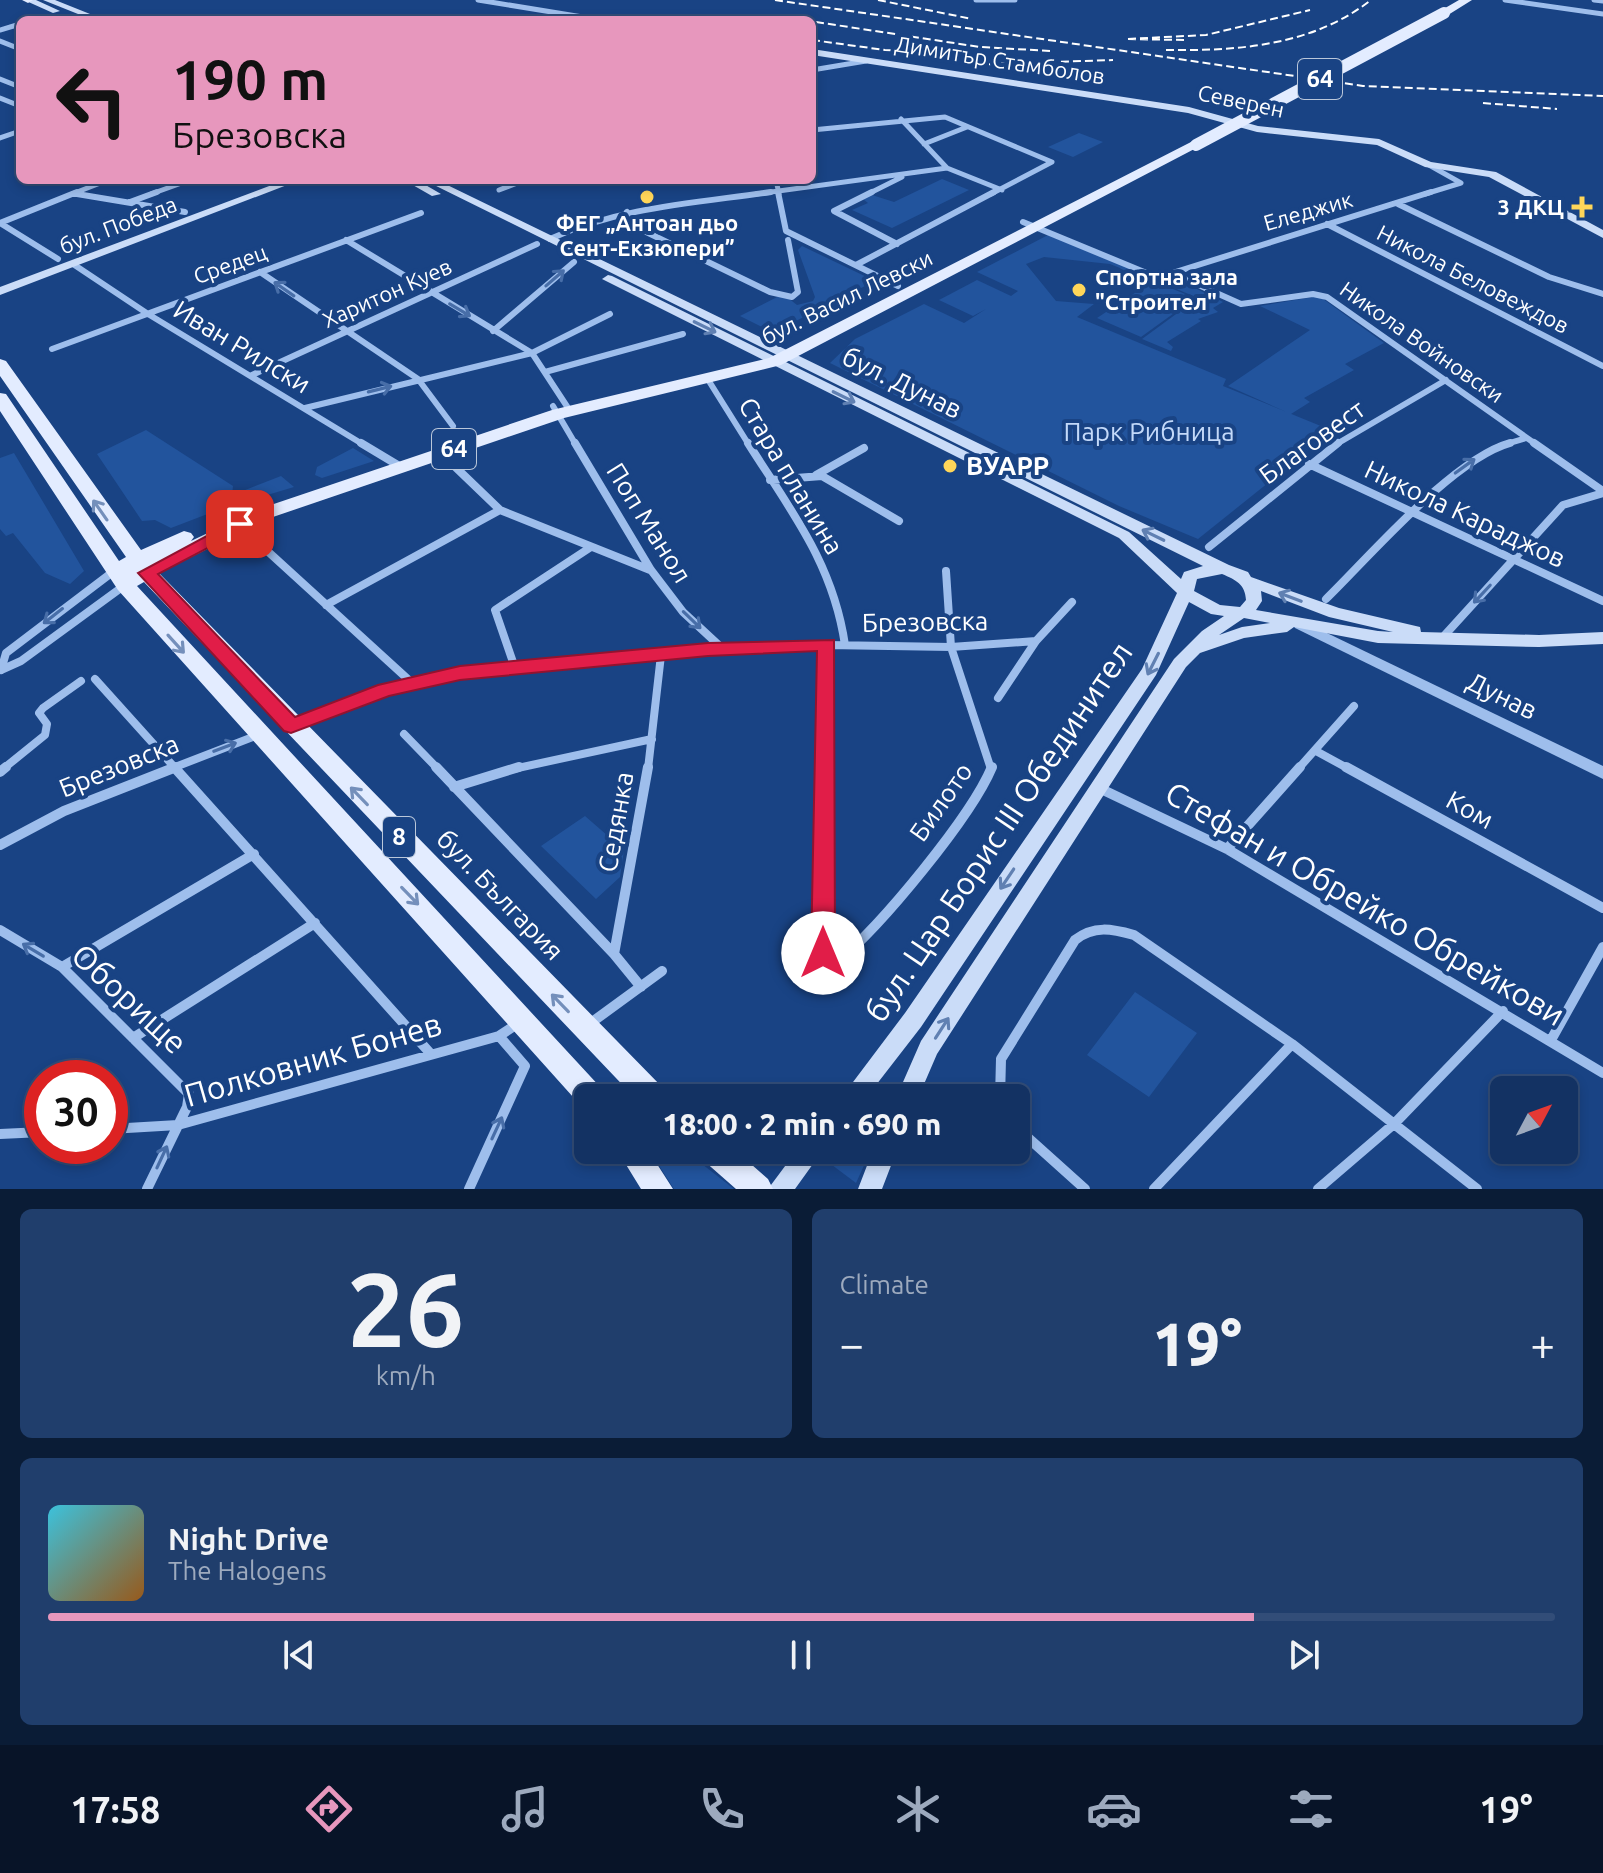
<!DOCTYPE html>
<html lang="en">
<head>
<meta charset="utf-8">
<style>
  :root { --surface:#133263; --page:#203e6c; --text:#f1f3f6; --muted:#9daabe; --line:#324d78; --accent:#e797bd }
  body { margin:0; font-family:Ubuntu,sans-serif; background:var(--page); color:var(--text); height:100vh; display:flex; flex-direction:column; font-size:30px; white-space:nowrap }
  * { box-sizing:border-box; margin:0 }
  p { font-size:26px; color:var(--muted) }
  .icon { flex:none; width:44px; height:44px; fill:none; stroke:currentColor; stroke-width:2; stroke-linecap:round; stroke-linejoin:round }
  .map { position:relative; height:1189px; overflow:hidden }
  .panel { display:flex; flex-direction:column; gap:20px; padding:20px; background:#0a1c36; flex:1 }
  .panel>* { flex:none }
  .banner { position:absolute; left:16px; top:16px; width:800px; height:168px; border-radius:12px; box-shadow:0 4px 12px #0003,0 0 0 2px var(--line); background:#e797bd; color:#111; overflow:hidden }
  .needle { width:52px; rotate:49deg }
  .buttons { position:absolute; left:1490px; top:1076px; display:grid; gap:16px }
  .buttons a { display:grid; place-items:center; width:88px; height:88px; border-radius:12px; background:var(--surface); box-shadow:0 4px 12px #0003,0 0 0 2px var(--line); font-size:40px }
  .speed { position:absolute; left:24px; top:1060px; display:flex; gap:16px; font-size:40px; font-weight:700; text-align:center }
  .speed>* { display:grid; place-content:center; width:104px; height:104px; border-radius:50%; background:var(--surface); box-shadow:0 4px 12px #0003,0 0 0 2px var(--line); line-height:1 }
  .speed .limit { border:12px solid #d22; background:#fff; color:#111 }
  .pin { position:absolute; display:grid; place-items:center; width:68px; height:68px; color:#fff; margin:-34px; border-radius:16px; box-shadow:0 4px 12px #0006 }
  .me { position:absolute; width:88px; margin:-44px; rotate:0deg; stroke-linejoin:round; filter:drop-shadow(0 0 6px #0008) }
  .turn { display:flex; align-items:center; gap:28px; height:168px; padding:0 24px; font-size:36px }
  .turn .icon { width:104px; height:104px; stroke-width:2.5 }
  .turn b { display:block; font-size:56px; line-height:68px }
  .big { font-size:60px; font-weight:800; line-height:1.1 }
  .panel .tile { flex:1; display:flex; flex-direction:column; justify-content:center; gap:12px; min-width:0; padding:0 28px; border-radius:12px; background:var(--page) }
  .panel .dial { align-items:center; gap:0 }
  .dial b { font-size:104px; line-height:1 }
  .song { display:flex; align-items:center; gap:24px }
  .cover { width:96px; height:96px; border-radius:12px; background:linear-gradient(135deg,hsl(190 70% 55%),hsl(30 70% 35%)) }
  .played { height:8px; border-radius:4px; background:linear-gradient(90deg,var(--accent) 80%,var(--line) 80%) }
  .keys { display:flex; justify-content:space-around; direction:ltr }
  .heat { display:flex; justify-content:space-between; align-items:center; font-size:44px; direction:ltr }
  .panel .tiles { flex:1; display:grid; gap:20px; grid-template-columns:1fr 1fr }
  .tile:last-child { grid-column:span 2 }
  .trip { position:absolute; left:574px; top:1084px; width:456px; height:80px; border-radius:12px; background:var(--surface); box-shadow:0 4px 12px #0003,0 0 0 2px var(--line); font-weight:800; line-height:80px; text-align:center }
  .menu { display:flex; height:128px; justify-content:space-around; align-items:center; background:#081428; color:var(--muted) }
  .menu .icon { width:56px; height:56px }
  .menu .active { color:var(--accent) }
  .menu b { font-size:36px; color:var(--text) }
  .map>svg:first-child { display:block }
</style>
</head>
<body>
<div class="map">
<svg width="1603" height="1189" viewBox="0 0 1603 1189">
  <rect width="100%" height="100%" fill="#194384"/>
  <path fill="#22549d" d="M 1079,133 L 1103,142 L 1073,157 L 1048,147 Z
    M 942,179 L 969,190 L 892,228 L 852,210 L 868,203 L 863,199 L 872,195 L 894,202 Z
    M 1048,235 L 1146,275 L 1133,282 L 1120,268 L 1110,264 L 1044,257 L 1026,264 L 1056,301 L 1094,304 L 1077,317 L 1226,379 L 1223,386 L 1333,431 L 1198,539 L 1119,506 L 830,363 L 855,339 L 924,304 L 964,323 L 986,309 L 973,316 L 939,300 L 977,280 L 1011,296 L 1018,291 L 977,272 Z
    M 802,246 L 875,281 L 780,329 L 766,329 L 740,316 L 783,294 L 797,305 L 813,301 L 815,297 L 798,250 Z
    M 1159,278 L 1181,281 L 1223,302 L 1213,308 L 1218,312 L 1198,319 L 1201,321 L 1167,342 L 1173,347 L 1171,351 L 1142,339 L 1198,298 L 1155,280 Z
    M 1153,281 L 1195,298 L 1141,337 L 1097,318 Z
    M 1319,296 L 1384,343 L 1345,364 L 1354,370 L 1304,398 L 1310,402 L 1291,414 L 1228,386 L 1310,330 L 1260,306 Z
    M 146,430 L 233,486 L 231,505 L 171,528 L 155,520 L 142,521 L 97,454 Z
    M 353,448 L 374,461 L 322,478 L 315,475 L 317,467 Z
    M 14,453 L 84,571 L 70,584 L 45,573 L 13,533 L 6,536 L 0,529 L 0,458 Z
    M 281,476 L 294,487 L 234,505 L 235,494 Z
    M 585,816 L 624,850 L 620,877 L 596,899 L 541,846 Z
    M 1135,992 L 1197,1033 L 1149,1097 L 1087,1055 Z
    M 649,1150 L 684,1150 L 734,1189 L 674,1189 Z
    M 832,1150 L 871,1150 L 856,1183 L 824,1159 Z"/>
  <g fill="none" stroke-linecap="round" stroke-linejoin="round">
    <path stroke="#9ebeec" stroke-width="5" d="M 478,0 L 601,20
      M 976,0 L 1015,0
      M 1505,0 L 1603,14
      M 1594,0 L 1603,1
      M 0,30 L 20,24
      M 0,41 L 20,49
      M 812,70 L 866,61
      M 0,79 L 20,87
      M 0,98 L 20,106
      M 901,119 L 947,168 L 1002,190
      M 812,130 L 945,117 L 1052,162 L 991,194
      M 0,138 L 20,131
      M 924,144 L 967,127
      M 1429,165 L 1461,183
      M 776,180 L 779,194
      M 499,190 L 525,180
      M 72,194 L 108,180
      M 151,194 L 190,180
      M 756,194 L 947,168
      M 868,194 L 902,177
      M 1425,194 L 1461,183"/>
    <path stroke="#9ebeec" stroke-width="6" d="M 778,192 L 786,231 L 898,286
      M 872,192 L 834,211 L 897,244
      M 77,194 L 185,212
      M 130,202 L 157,192
      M 1398,204 L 1549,277 L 1603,294
      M 627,212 L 640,229 L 770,292 L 792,297 L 798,292 L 788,240
      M 1023,222 L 1149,274 L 1185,279 L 1241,304 L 1313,294 L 1327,297 L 1537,445
      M 0,223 L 77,192
      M 0,223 L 58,259
      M 1327,224 L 1603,366
      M 550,239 C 620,207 695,203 771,192
      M 346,240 L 532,353 L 570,411
      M 73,264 L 148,314 L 364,445
      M 856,265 L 994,192
      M 260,272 L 418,379 L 453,426
      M 1166,275 L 1431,192
      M 493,331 L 574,262
      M 52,349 L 421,213
      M 545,372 L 683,334
      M 252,375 L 537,244
      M 707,378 L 749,445
      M 553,406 L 576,445
      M 305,408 L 532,353 L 610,314
      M 1335,445 L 1446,380
      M 1503,445 L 1526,438"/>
    <path stroke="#9ebeec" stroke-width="8" d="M 361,443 L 401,467
      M 575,443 L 651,570 L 683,612 L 724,650
      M 748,443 C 791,511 833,563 845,645
      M 1534,443 L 1603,491
      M 446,458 L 500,510 L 650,570
      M 1309,464 L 1603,601
      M 816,475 L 864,448
      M 770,480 L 822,476 L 899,521
      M 252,537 L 411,682
      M 1209,547 L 1338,443
      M 946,571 L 951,647 L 991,769
      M 1326,599 C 1371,555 1453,459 1510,443
      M 326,605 L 500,510
      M 1443,637 L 1563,505 L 1603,493
      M 514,665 L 495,610 L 591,547
      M 1,670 L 6,653 L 114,571
      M 1,670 L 21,661 L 125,585
      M 95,679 L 176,769
      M 998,698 L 1036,641
      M 296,724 L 411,682 L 514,665 L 708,650 L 827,645 L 951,647 L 1036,641 L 1072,602
      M 404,734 L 438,769
      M 1316,751 L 1349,769
      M 3,769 L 45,735 L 47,724 L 39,713 L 43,708 L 81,681
      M 170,769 L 258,735
      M 513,769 L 652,739
      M 648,769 L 661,655
      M 825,769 L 827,645
      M 1298,769 L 1354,706"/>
    <path stroke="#9ebeec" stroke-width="10" d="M 174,767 L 430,1053
      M 436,767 L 614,954
      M 825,767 L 823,953 L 825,958 L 838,961 C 881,926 971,817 992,767
      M 1346,767 L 1603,908
      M 0,772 L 6,767
      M 454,787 L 519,767
      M 1099,788 L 1227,849 L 1603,1073
      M 0,845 L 64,811 L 176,767
      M 1227,849 L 1300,767
      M 0,930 L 62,967 L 189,1094 L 187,1107 L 147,1189
      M 62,967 L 254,854
      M 641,987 L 614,954 L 648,767
      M 588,1025 L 662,971
      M 133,1038 L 315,923
      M 1551,1040 L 1603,947
      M 1000,1098 L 1001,1059 L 1075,940 C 1094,925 1112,929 1134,935 L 1292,1044 L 1477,1189
      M 1016,1127 L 1085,1189
      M 110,1129 L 178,1125 L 499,1036 L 517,1024
      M 0,1134 L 42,1132
      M 469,1189 L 525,1066 L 499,1036
      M 1154,1189 L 1292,1044
      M 1318,1189 L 1395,1123 L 1503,1011"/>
    <path fill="#9ebeec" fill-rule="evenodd" d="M 1300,620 L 1603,766 L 1603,779 L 1295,628 L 1293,625 L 1295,622 Z"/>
    <path fill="#cadcf8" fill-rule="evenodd" d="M 24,0 L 36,0 L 60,11 L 53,13 Z
      M 43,0 L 55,0 L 105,20 L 93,20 Z
      M 812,49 L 1189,107 L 1258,126 L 1379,139 L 1431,162 L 1496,172 L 1603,230 L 1603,238 L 1489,177 L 1425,167 L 1377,145 L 1257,132 L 1188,113 L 812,55 Z
      M 285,180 L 300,180 L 0,295 L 0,287 Z
      M 404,180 L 417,180 L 441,194 L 432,196 Z
      M 424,180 L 437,180 L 1229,565 L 1248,572 L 1251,577 L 1339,608 L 1420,627 L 1421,632 L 1539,635 L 1603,632 L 1603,644 L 1539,647 L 1378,643 L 1294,627 L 1287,632 L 1244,638 L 1200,653 L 1186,667 L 937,1054 L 918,1098 L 896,1098 L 921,1041 L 1174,659 L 1202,631 L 1224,616 L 1211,614 L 1189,602 L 1156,675 L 921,1027 L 866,1098 L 841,1098 L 905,1013 L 1142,669 L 1177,593 L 1119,538 L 602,279 L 608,275 L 612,276 L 1129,532 L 1181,579 L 1184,572 L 1203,566 ZM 1222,574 C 1236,580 1245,584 1246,600 L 1240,607 L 1220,605 L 1194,591 L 1197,579 ZM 1261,591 L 1329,617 L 1393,632 L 1378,631 L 1256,610 L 1262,601 ZM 1244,618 L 1270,623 L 1242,627 L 1219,635 Z
      M 797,1150 L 823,1150 L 795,1189 L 768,1189 Z
      M 873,1150 L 897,1150 L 882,1189 L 858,1189 Z"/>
    <path fill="#e3ecff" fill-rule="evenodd" d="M 22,0 L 33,0 L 28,3 Z
      M 1459,0 L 1472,0 L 1448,15 L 1440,15 L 1440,11 Z
      M 1191,142 L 1202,145 L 781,365 L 564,418 L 270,518 L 159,573 L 664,1089 L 668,1098 L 635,1098 L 144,582 L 137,586 L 602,1089 L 606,1098 L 588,1098 L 588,1109 L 582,1107 L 118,590 L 0,411 L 0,393 L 6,394 L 119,561 L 126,557 L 0,376 L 0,359 L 6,361 L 141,550 L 184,531 L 191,533 L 194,537 L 191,541 L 256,510 L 552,410 L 769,358 Z
      M 617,1150 L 648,1150 L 673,1189 L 641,1189 Z
      M 699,1150 L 735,1150 L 768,1179 L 773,1189 L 736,1189 L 703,1160 Z"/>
    <path stroke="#fff" stroke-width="2" stroke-dasharray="8 4" stroke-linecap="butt" d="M 775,0 L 1363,86 L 1603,96
      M 878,0 L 972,19
      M 816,22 L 980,47 L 1051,51
      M 812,40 L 885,50 L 956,53
      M 1184,40 L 1126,39 L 1206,35 L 1310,10
      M 1166,50 C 1238,51 1312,46 1371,0
      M 965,65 L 1113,60
      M 1483,103 L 1557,109"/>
    <path stroke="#e3ecff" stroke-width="12" d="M 1196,145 L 1444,13"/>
  </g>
  <defs><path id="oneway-shaft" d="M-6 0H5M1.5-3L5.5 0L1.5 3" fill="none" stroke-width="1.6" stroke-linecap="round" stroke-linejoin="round" transform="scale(2)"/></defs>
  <g stroke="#486ea8">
    <use href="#oneway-shaft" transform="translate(555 278) rotate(-41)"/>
    <use href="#oneway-shaft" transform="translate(284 289) rotate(-145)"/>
    <use href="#oneway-shaft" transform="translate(460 310) rotate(31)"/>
    <use href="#oneway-shaft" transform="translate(380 389) rotate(-14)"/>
    <use href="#oneway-shaft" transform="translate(1465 466) rotate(-36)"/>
    <use href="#oneway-shaft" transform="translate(1482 594) rotate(133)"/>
    <use href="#oneway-shaft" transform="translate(53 616) rotate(142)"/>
    <use href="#oneway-shaft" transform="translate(692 620) rotate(44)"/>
    <use href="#oneway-shaft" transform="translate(225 747) rotate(-21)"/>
    <use href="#oneway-shaft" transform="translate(33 950) rotate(-149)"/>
    <use href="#oneway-shaft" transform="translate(497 1128) rotate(-65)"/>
    <use href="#oneway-shaft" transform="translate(162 1157) rotate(-65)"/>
  </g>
  <g stroke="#6080b2">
    <use href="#oneway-shaft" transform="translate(705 327) rotate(26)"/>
    <use href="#oneway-shaft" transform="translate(844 397) rotate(26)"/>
    <use href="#oneway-shaft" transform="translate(1153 535) rotate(-154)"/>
    <use href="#oneway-shaft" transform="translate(1290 597) rotate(-159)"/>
    <use href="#oneway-shaft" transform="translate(1153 664) rotate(117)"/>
    <use href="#oneway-shaft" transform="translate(1007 879) rotate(124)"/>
    <use href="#oneway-shaft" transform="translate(942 1028) rotate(-57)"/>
  </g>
  <g stroke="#748fbb">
    <use href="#oneway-shaft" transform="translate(100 510) rotate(-125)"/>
    <use href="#oneway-shaft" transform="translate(176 644) rotate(48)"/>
    <use href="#oneway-shaft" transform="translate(359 796) rotate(-134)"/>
    <use href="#oneway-shaft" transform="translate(410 896) rotate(46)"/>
    <use href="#oneway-shaft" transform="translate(560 1003) rotate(-134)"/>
  </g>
  <path fill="#e11d48" stroke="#92132f" stroke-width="2" d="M 240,518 L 246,520 L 246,528 L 158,574 L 295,717 L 378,685 L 460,666 L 708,643 L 834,640 L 835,953 L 831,960 L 823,963 L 815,960 L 811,953 L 817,651 L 708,656 L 460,680 L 389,696 L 291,733 L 284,731 L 138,573 Z"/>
  <g fill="#ffd659" stroke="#194384" stroke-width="3">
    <circle cx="647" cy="197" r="8"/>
    <path d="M1578 195h8v8h8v8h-8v8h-8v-8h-8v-8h8z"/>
    <circle cx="1079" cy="290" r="8"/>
    <circle cx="950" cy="466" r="8"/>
  </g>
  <g text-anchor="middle" stroke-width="8" stroke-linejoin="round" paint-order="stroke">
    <g font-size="22" fill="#fff" stroke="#194384">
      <text transform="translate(1000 60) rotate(9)" y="8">Димитър Стамболов</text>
      <text transform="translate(1241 101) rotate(12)" y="8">Северен</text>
      <text transform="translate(1308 211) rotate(-16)" y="8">Еледжик</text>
      <text transform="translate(118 225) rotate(-21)" y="8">бул. Победа</text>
      <text transform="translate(230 264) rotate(-20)" y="8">Средец</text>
      <text transform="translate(1473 279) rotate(27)" y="8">Никола Беловеждов</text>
      <text transform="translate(387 293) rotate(-24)" y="8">Харитон Куев</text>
      <text transform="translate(847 297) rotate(-26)" y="8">бул. Васил Левски</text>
      <text transform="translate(1422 342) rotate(35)" y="8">Никола Войновски</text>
    </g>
    <g font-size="22" font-weight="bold" fill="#fff" stroke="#194384" text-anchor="end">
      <text x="1564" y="215">3 ДКЦ</text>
      <text x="647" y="231" text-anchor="middle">ФЕГ „Антоан дьо<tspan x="647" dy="25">Сент-Екзюпери”</tspan></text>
      <text x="1095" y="285" text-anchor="start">Спортна зала<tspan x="1095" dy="25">"Строител"</tspan></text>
    </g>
    <g fill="#194384" stroke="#bac7da" stroke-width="2">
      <rect x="1298" y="59" width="44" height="40" rx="6"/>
      <rect x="432" y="429" width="44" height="40" rx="6"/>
      <rect x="383" y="817" width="32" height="40" rx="6"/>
    </g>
    <g font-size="24" font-weight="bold" fill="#fff">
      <text x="1320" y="87">64</text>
      <text x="454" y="457">64</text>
      <text x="399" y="845">8</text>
    </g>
    <g font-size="26" fill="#fff" stroke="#194384">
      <text transform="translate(242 347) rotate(31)" y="9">Иван Рилски</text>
      <text transform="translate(902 383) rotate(26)" y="9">бул. Дунав</text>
      <text transform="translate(1312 442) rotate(-36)" y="9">Благовест</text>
      <text transform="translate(791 476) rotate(59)" y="9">Стара планина</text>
      <text transform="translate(1465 514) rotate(25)" y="9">Никола Караджов</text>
      <text transform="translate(649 523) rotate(58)" y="9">Поп Манол</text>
      <text transform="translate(925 622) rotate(-1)" y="9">Брезовска</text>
      <text transform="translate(1502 696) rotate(26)" y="9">Дунав</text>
      <text transform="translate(119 766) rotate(-22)" y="9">Брезовска</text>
      <text transform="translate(941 802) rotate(-55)" y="9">Билото</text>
      <text transform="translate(1470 810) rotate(29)" y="9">Ком</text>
      <text transform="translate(616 822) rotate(-80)" y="9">Седянка</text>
      <text transform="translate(500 895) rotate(46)" y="9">бул. България</text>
    </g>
    <g font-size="26" fill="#c3d9f9" stroke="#194384">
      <text x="1149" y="441">Парк Рибница</text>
    </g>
    <g font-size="26" font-weight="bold" fill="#fff" stroke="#194384" text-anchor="start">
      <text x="966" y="475">ВУАРР</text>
    </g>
    <g font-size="32" fill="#fff" stroke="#194384">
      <text transform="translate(999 832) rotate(-56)" y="11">бул. Цар Борис III Обединител</text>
      <text transform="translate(1365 904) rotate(30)" y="11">Стефан и Обрейко Обрейкови</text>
      <text transform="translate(129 999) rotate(43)" y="11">Оборище</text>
      <text transform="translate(313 1060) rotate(-16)" y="11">Полковник Бонев</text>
    </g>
  </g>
</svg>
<div class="buttons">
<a><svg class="needle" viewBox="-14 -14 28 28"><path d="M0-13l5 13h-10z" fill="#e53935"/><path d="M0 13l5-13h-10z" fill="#9daabe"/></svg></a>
</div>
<div class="speed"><div class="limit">30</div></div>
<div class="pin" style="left:240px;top:524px;background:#d93025"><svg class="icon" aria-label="arrive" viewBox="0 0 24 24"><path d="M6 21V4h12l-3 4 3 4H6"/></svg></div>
<svg class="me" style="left:823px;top:953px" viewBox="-20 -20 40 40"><circle r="19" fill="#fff"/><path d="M0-13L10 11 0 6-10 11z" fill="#e11d48"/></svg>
<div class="trip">18:00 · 2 min · 690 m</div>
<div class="banner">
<div class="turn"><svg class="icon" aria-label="left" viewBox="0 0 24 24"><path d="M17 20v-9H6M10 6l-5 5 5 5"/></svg><div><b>190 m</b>Брезовска</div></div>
</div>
</div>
<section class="panel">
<div class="tiles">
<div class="tile dial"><b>26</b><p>km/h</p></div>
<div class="tile"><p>Climate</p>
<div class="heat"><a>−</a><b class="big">19°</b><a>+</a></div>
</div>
<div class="tile">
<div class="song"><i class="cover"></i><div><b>Night Drive</b><p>The Halogens</p></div></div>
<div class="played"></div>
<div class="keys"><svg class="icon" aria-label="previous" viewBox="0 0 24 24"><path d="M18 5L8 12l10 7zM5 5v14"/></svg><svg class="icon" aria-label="pause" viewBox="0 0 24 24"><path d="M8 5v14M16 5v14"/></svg><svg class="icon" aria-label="next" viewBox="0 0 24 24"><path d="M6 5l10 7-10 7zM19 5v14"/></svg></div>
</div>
</div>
</section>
<nav class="menu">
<b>17:58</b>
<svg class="icon active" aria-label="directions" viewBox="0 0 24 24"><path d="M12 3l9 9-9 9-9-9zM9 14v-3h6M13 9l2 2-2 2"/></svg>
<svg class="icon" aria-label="music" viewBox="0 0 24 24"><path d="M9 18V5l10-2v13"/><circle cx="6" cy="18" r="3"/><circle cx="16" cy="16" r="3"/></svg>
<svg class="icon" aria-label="phone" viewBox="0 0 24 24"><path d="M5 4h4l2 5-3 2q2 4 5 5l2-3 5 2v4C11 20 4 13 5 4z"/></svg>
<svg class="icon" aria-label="climate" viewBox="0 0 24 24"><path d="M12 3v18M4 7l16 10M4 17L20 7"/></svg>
<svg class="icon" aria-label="car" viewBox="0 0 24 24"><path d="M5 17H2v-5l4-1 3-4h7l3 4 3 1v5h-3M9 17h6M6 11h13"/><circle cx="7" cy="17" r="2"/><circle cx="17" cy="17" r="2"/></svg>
<svg class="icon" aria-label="filters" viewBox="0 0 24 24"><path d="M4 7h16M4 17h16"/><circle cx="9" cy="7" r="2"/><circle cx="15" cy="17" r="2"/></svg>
<b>19°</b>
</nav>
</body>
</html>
